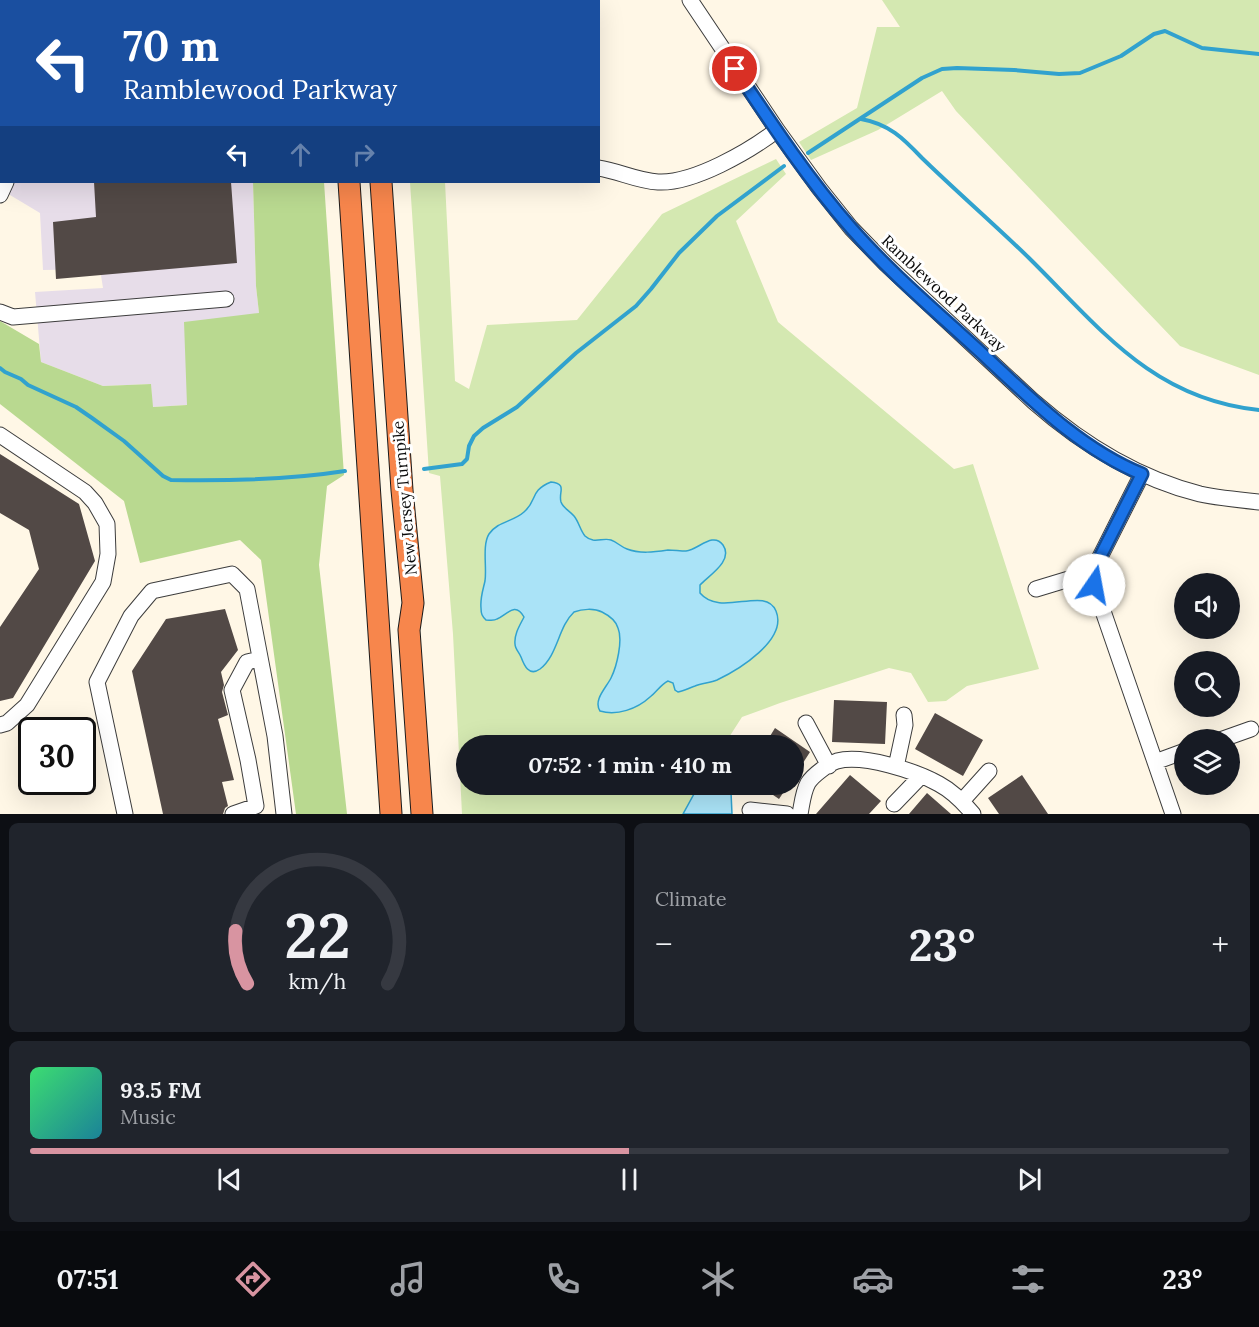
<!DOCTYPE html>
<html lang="en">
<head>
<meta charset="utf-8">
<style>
  :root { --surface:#171b24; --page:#20242c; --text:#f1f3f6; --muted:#9ea1a6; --line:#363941; --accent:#d894a1 }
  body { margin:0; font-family:Lora,serif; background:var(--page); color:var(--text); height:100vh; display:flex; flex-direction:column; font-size:22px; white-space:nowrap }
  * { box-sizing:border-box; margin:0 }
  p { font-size:20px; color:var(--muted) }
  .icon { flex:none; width:33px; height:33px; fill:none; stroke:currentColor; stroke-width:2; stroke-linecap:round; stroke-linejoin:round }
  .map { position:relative; height:814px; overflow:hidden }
  .details { display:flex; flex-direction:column; gap:9px; padding:9px; background:#0d0f14; flex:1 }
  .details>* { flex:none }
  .top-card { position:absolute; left:0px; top:0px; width:600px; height:183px; box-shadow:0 6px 24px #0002; background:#1a4fa0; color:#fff; overflow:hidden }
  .buttons { position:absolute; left:1174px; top:573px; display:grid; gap:12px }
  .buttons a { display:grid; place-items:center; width:66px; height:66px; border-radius:50%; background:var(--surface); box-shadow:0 6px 24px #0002; font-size:30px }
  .speed { position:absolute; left:18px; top:717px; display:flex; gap:12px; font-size:30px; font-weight:700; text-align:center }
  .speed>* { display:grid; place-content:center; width:78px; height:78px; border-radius:50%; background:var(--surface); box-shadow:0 6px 24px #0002; line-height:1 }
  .speed .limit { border:3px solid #111; border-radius:9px; background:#fff; color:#111 }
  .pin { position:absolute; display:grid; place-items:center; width:51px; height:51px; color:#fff; margin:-26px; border:3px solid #fff; border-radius:50%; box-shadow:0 2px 6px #0007 }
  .me { position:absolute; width:66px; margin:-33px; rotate:12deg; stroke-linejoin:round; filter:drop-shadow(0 0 4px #0008) }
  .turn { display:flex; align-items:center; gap:21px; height:126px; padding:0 24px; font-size:27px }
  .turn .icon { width:78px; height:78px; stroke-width:2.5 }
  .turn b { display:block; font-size:42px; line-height:51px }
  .lanes { display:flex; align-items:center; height:57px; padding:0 24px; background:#0003; justify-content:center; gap:30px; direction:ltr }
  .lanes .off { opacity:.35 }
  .big { font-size:45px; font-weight:700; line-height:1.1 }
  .details .tile { flex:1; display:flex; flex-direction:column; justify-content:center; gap:9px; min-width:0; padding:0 21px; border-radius:9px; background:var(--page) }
  .details .dial { align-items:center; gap:0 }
  .dial svg { height:156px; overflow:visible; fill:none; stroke:var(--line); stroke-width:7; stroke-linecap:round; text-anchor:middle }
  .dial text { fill:var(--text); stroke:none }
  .song { display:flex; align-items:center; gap:18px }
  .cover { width:72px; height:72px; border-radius:9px; background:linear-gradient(135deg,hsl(140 70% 55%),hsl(190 70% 35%)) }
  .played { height:6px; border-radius:3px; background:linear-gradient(90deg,var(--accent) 50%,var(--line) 50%) }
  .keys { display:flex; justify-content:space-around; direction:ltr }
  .heat { display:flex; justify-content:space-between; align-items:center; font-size:33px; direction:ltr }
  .details .tiles { flex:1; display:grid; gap:9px; grid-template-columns:1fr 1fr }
  .tile:last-child { grid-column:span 2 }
  .trip { position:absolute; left:456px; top:735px; width:348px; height:60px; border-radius:30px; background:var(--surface); box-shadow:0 6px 24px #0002; font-weight:700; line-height:60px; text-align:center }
  .tab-bar { display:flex; height:96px; justify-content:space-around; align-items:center; background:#090b0e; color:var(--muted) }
  .tab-bar .icon { width:42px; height:42px }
  .tab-bar .active { color:var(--accent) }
  .tab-bar b { font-size:27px; color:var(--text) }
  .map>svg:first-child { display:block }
</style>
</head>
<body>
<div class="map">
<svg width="1259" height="814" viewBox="0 0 1259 814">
  <rect width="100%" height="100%" fill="#fff7e6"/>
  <path fill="#e7dde9" d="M 0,0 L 246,0 L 246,1 L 2,2 L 2,182 L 253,182 L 256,286 L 259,313 L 187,405 L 152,407 L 151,384 L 103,386 L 41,362 L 35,292 L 103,288 L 100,269 L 43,270 L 40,213 L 0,189 Z"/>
  <path fill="#d4e8b1" d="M 882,0 L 1259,0 L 1259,375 L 1180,346 L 956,111 L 942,91 L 878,130 L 811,160 L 799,142 L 857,108 L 877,27 L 900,27 Z
    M 776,159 L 786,174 L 736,221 L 778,322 L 954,469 L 973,464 L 1039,669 L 967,686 L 946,701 L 928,702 L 911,673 L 889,668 L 780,703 L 742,717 L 724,745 L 466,746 L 466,784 L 700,785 L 683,814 L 462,814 L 453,634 L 440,476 L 429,473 L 410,182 L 445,182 L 455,381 L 469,389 L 487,325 L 577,320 L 662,214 Z"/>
  <path fill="#b9d990" d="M 253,182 L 324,182 L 344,475 L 327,486 L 319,565 L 347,814 L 296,814 L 261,560 L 240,540 L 140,563 L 124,501 L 0,404 L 0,321 L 39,344 L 41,362 L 103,386 L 151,384 L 153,407 L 187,405 L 184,322 L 259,313 L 256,286 Z"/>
  <path fill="#aae3f7" stroke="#31a2ce" stroke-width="1.5" d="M 551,482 C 568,484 558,492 561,502 C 563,508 570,511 574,516 C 579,522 580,530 585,536 C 587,538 589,539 593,540 C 599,541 605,538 611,540 C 617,542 621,547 627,549 C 640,554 654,552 668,550 C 674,550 680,551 686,551 C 698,550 713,531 723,545 C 734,561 708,576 700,585 L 700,593 C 721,618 765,585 776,611 C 788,640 738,670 717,680 C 710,683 702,683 695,686 C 689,688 684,691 678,692 L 675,690 L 673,683 L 668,681 C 660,685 657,692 650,697 C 637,709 617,716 600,711 C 593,700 606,688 611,678 C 617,666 623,640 618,628 C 616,621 608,615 602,612 C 594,608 582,609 574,612 C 558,627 558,655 540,669 C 529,677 524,665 521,657 C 519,652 515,649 515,644 C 514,634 520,625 524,617 C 515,601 507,615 497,619 C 494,621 490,620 486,620 C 482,616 481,614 481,608 C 480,598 483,590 485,581 C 487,568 482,545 489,534 C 498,521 513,522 524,512 C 538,500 529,491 551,482 Z
    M 705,785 L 735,785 L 731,792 L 732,814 L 683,814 L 694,794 Z"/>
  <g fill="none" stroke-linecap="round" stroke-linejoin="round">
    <path stroke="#31a2ce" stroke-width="4" d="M 861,119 C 889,124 903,138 922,158 C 957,192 994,224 1029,258 C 1100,328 1152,399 1259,410
      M 808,153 L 922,78 L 942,69 L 957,68 L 1014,70 L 1059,74 L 1080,73 L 1121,56 L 1154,34 L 1165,31 L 1202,48 L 1259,54
      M 0,368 L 5,372 L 21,379 L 28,385 L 76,407 L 92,418 L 124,441 L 163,476 L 171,480 C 229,481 288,480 345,471
      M 424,469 L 462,464 L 467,459 L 469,446 L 474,436 L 483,428 L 517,407 L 576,353 L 636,306 L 651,289 L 679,253 L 717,216 L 784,166"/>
  </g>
  <path fill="#524946" d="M 94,182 L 231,182 L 237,263 L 56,279 L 53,222 L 96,217 Z
    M 0,454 L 79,504 L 95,561 L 13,698 L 0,701 L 0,627 L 39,569 L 29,530 L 0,513 Z
    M 225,609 L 238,650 L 221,672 L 224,685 L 222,692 L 228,715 L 218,719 L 234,780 L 222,782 L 228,806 L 225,808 L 223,814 L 163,814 L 132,671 L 166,619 Z
    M 834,700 L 887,702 L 885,744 L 832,742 Z
    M 935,713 L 983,740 L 963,776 L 915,749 Z
    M 775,728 L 810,752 L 794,777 L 794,746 L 764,746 Z
    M 850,775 L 881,801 L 869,814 L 816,814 Z
    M 1022,775 L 1048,814 L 999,814 L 988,798 Z
    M 757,784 L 789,784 L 779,799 Z
    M 927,793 L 951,814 L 909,814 Z"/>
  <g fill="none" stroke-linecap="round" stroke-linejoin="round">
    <defs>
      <path id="minor" d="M 32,0 L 32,2
        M 690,0 L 777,130 L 819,188 L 851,228 L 886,264 L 1033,401 C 1082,444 1136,478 1200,494 C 1219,498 1239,500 1259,502
        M 0,130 L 2,131
        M 598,168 C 619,171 637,181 658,182 C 693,184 750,151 777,130
        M 0,195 L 6,182
        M 0,312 L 13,317 L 226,299
        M 0,435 L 85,492 L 95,503 L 107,524 L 108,554 L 103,582 L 27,705 L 7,723 L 0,725
        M 1142,474 L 1099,559 L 1094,585 L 1173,814
        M 1036,589 L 1069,579 L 1095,577
        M 806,723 L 829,766
        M 1220,740 L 1251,729
        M 1155,762 L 1185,751
        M 896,767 L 905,725 L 904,715
        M 962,801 L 989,771
        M 894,804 L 921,776
        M 750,810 L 787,814
        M 125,814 L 97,682 L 131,616 L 152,591 L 232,574 L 247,589 L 275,736 L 284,814
        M 233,814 L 256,806 L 248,760 L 232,690 L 247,662 L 260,659
        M 800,814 C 802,804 803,792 808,783 C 813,775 828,764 837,761 C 863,754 916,771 939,784 C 952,791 964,803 973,814"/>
      <path id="highway" d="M 338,0 L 338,2
        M 367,0 L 367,2
        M 349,182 L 391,814
        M 381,182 L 402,490 L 413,603 L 409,630 L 422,814"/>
    </defs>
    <use href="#minor" stroke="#3d3d3d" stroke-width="17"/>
    <use href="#highway" stroke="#1b1b1b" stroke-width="23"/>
    <use href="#minor" stroke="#fff" stroke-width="15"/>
    <use href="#highway" stroke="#f7864c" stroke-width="21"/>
  </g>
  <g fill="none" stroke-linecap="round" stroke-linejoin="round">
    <defs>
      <path id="route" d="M 735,69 C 771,123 808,179 851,228 C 893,276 943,317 989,360 C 1035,403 1083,450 1142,474 L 1099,559 L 1094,585"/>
    </defs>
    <use href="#route" stroke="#114b97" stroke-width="15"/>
    <use href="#route" stroke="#1a73e8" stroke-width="10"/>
  </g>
  <g text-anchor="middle" stroke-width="6" stroke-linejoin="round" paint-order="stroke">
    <g font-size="16" fill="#0a0a0a" stroke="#fff">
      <text transform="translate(944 293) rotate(43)" y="6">Ramblewood Parkway</text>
      <text transform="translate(404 498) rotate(-95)" y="6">New Jersey Turnpike</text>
    </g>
  </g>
</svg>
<div class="buttons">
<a><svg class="icon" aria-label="sound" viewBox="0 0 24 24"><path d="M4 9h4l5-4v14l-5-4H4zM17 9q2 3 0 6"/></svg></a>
<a><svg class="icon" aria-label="search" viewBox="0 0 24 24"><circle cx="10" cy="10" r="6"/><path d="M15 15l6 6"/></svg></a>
<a><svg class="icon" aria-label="layers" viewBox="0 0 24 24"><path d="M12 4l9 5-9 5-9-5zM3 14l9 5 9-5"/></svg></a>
</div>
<div class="speed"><div class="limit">30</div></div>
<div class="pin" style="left:735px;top:69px;background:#d93025"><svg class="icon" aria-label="arrive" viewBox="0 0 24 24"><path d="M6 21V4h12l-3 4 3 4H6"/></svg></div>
<svg class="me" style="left:1094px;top:585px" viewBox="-20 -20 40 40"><circle r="19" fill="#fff"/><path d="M0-13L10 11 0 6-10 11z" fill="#1a73e8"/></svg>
<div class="trip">07:52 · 1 min · 410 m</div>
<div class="top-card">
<div class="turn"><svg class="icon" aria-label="left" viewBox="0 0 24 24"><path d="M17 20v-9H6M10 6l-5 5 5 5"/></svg><div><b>70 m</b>Ramblewood Parkway</div></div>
<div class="lanes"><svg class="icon" aria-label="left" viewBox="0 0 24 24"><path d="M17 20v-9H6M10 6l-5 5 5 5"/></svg><svg class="icon off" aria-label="ahead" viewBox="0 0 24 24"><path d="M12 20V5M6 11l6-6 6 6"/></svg><svg class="icon off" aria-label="right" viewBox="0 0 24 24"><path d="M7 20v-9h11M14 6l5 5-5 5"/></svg></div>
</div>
</div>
<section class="details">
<div class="tiles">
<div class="tile dial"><svg viewBox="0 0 100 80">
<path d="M14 69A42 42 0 1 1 86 69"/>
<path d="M14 69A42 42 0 0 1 8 42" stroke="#d894a1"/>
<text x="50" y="56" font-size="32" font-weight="700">22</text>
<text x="50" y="72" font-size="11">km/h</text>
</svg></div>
<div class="tile"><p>Climate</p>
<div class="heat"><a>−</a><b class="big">23°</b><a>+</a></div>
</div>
<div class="tile">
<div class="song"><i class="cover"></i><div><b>93.5 FM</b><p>Music</p></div></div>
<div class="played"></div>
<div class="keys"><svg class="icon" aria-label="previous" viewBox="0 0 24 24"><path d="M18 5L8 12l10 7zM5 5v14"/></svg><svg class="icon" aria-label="pause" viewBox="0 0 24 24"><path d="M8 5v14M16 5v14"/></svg><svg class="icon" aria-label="next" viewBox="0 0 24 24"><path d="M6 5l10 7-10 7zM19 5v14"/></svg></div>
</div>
</div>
</section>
<nav class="tab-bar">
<b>07:51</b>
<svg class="icon active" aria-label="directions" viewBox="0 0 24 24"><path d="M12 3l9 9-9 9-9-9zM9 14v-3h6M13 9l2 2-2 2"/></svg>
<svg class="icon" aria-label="music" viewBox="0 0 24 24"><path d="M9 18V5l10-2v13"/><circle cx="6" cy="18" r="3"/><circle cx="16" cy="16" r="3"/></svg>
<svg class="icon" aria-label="phone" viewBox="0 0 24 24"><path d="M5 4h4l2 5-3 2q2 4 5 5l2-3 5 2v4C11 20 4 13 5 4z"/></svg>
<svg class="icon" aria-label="climate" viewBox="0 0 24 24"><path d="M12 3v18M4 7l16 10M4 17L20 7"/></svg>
<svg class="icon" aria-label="car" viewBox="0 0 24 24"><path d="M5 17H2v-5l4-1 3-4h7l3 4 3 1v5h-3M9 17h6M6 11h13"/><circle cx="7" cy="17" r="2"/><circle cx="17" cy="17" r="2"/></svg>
<svg class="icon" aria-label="filters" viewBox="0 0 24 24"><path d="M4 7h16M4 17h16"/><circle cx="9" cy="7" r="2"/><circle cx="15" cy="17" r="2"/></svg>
<b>23°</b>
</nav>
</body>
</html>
